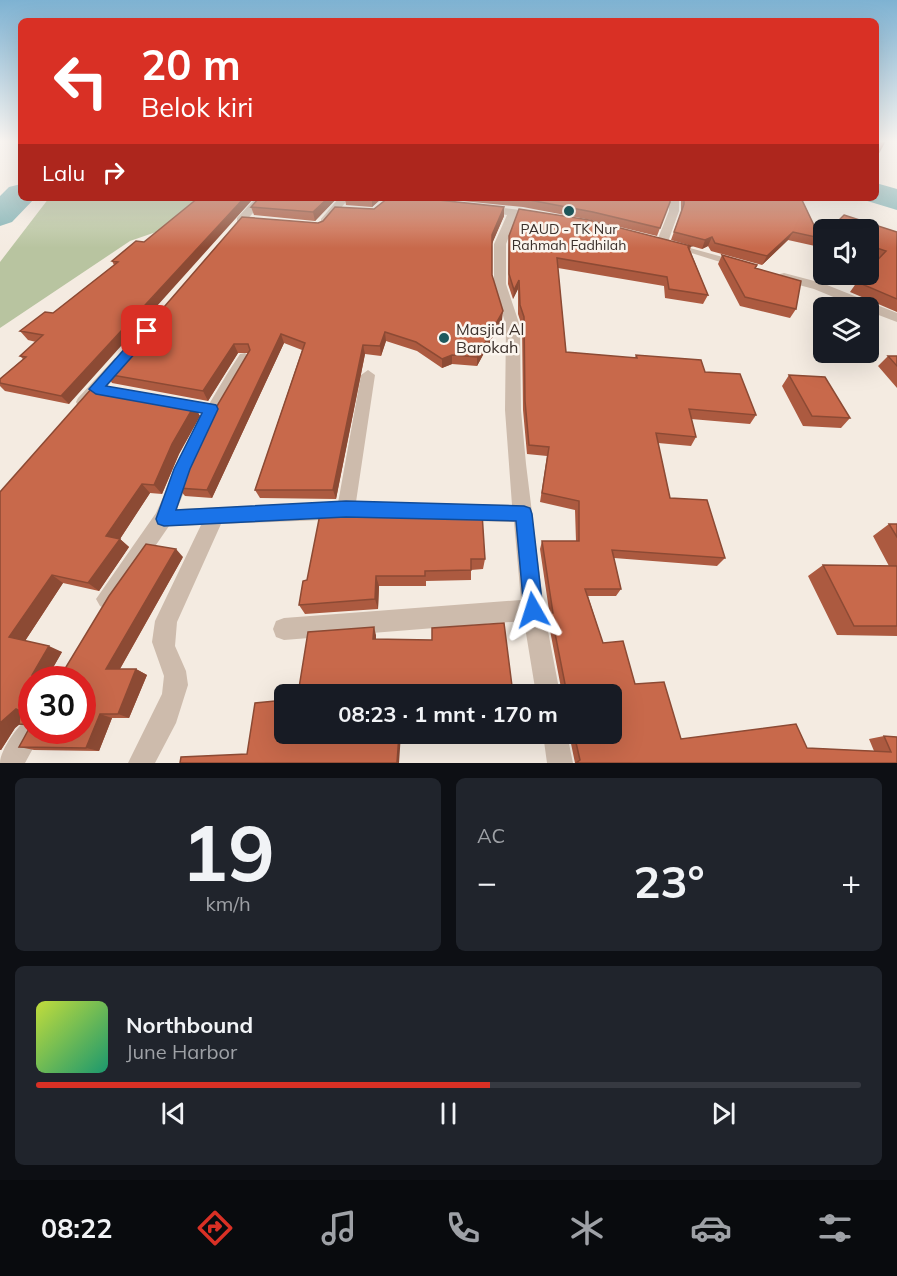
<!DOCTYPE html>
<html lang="id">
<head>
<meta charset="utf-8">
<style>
  :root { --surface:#171b24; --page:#20242c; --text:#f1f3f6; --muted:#9ea1a6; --line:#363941; --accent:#d93025 }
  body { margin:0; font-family:Mulish,sans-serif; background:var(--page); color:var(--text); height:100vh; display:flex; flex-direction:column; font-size:22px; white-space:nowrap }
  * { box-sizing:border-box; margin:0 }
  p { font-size:20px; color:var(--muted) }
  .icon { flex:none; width:33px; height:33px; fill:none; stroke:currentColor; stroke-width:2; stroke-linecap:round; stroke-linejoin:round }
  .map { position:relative; height:763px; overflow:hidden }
  .details { display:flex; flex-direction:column; gap:15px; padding:15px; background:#0d0f14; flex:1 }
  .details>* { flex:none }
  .banner { position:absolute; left:18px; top:18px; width:861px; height:183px; border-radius:9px; box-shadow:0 6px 24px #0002; background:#d93025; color:#fff; overflow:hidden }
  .fabs { position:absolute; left:813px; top:219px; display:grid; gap:12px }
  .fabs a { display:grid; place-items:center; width:66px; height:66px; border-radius:9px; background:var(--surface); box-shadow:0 6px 24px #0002; font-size:30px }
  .speed { position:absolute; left:18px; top:666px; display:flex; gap:12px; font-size:30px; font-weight:700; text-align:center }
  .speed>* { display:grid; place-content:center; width:78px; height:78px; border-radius:50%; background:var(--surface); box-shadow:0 6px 24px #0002; line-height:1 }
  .speed .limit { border:9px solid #d22; background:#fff; color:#111 }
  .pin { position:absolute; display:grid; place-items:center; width:51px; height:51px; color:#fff; margin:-26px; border-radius:12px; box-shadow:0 3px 9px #0006 }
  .me { position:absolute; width:66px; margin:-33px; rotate:354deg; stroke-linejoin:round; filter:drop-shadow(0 0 4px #0008) }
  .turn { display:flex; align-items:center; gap:21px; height:126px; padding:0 24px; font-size:27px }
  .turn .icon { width:78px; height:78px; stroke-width:2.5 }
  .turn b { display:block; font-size:42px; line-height:51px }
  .then { display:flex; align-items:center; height:57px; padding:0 24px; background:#0003; gap:12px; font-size:22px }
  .big { font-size:45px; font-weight:700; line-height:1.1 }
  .details .tile { flex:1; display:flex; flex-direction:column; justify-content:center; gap:9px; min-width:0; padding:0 21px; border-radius:9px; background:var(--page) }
  .details .dial { align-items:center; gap:0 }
  .dial b { font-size:78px; line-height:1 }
  .song { display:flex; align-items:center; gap:18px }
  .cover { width:72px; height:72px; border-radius:9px; background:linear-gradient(135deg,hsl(70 70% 55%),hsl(160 70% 35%)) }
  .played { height:6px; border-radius:3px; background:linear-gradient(90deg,var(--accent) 55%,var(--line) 55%) }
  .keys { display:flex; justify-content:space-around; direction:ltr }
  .heat { display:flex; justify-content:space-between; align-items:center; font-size:33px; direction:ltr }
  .details .tiles { flex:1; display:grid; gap:15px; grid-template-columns:1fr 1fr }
  .tile:last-child { grid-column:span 2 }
  .trip { position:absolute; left:274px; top:684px; width:348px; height:60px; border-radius:9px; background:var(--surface); box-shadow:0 6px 24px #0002; font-weight:700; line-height:60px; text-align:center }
  .dock { display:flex; height:96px; justify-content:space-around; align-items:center; background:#090b0e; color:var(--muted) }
  .dock .icon { width:42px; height:42px }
  .dock .selected { color:var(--accent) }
  .dock b { font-size:27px; color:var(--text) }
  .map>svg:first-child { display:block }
</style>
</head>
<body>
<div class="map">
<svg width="897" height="763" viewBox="0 0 897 763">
  <rect width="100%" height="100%" fill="#f4ebe1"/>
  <path fill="#b8c4a0" d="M 49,198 L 201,198 L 159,231 L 130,241 L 0,328 L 0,262 Z"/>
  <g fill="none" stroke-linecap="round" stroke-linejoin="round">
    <path fill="#7fb0b2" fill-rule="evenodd" d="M 876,183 L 897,189 L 897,210 L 864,200 L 863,198 L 876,198 Z
      M 21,184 L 21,198 L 35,198 L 12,222 L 0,226 L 0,196 L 9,187 Z"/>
    <path fill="#cdbbac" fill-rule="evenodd" d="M 256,198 L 266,198 L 245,222 L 237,222 L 237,218 Z
      M 339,198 L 349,198 L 329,223 L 321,223 L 321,219 Z
      M 669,198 L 679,198 L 679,211 L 668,242 L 741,262 L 741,266 L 733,266 L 666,245 L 658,245 L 656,243 L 669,211 Z
      M 486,206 L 537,212 L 542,215 L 537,218 L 517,216 L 506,244 L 506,284 L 520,326 L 521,410 L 526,464 L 544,610 L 560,694 L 536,694 L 524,621 L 284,640 L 276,637 L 273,629 L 276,621 L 284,618 L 521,600 L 514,522 L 410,519 L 403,517 L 401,511 L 403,505 L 410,503 L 512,505 L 505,410 L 506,326 L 494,284 L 494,244 L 507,215 L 482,211 L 481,209 Z
      M 784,273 L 822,283 L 897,313 L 897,322 L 868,311 L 868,308 L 860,308 L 814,289 L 780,280 L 780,274 Z
      M 245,353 L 252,358 L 207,436 L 177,509 L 338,503 L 361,375 L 368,370 L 375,375 L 356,502 L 371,502 L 378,504 L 380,510 L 378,516 L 371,518 L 221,524 L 177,622 L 175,646 L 186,671 L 188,685 L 176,723 L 155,763 L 128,763 L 162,694 L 164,676 L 152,642 L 155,621 L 201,525 L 169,526 L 114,606 L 107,610 L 100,606 L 96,599 L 156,513 L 193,431 L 227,374 L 240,354 Z
      M 120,357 L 127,362 L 125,366 L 90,406 L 78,406 L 76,402 L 78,398 L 115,358 Z
      M 32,716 L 32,730 L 43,730 L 25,763 L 0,763 C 0,750 20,721 32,716 Z
      M 543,734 L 567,734 L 573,763 L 547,763 Z"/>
  </g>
  <path fill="#ac5a40" d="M 337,198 L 315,221 L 254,215 L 251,207 Z
    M 345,198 L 382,198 L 372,207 L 346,205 Z
    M 433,198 L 670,198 L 670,202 L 657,236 L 591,220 L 523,207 Z
    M 681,198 L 801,198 L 820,238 L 815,246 L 788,240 L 762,265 L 711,251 L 708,246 L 702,249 L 671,240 L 681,212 Z
    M 374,209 L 504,216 L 492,243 L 492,275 L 502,320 L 477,366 L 452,364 L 442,368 L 417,351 L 386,341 L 381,356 L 365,354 L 336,499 L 260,498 L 255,490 L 302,350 L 284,343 L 212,498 L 185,496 L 178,488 L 249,353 L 238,353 L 208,401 L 112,383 L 106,374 L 318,223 Z
    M 868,230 L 897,232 L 897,312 L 850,292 L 857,282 L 878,259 L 868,256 Z
    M 509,236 L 691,246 L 690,250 L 708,295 L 703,304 L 665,298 L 664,286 L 558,268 L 566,352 L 635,358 L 636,355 L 705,372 L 756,415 L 750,424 L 691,419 L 696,437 L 691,446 L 658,443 L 670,498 L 725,558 L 717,566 L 614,558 L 621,589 L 616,596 L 588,596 L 603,643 L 635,684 L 681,739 L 807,748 L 874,751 L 869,739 L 884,736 L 897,763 L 575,763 L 569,734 L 612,734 L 612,694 L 561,694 L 562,693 L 548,620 L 550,617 L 540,549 L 542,541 L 576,541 L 575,510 L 540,502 L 547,456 L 527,454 L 523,410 L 522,326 L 518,314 L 518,289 L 513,299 L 508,284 Z
    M 144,242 L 69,404 L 5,391 L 0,386 L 0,379 L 23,359 L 20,356 L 36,342 L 28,340 L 20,331 L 53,313 L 114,265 L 112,261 Z
    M 722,255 L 757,265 L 756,268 L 796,309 L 790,318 L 740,306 L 718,264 Z
    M 888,356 L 897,356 L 897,388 L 878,366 Z
    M 789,375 L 850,418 L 841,428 L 803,426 L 782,386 Z
    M 194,406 L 200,416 L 179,454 L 162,494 L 150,493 L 120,539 L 129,547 L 99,591 L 63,583 L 25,641 L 62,652 L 48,676 L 60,677 L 183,557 L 120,669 L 136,669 L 147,675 L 129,718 L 112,718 L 99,751 L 34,750 L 19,747 L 30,727 L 20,724 L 15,728 L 1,750 L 0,750 L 0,492 Z
    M 428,515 L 485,559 L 483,569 L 471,570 L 471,580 L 426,581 L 426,586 L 379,586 L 378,609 L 305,614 L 299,605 L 307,580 Z
    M 889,524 L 897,524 L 897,636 L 837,635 L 808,576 L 823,565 L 889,566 L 873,536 Z"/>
  <path fill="#8c4a34" d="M 244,198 L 254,198 L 69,404 L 61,396 Z
    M 328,198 L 337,198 L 315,221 L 313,212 Z
    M 372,198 L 382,198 L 372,207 Z
    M 504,207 L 504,216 L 492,244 L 492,235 Z
    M 793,232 L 788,240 L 762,265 L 767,256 Z
    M 712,237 L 708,246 L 702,249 L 705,240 Z
    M 519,280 L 518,289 L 513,299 L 514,290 Z
    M 503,311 L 502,320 L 477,366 L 477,357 Z
    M 385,332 L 386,341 L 381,356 L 380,346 Z
    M 281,334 L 284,343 L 212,498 L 207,490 Z
    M 234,344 L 238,353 L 208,401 L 203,391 Z
    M 363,345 L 365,354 L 336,499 L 333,490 Z
    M 452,355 L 452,364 L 442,368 L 442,359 Z
    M 194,406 L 200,416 L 179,454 L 162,494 L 154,485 L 172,444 Z
    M 142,484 L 150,493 L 116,545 L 106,536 Z
    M 120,539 L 129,547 L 99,591 L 88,583 Z
    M 176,549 L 183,557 L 117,674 L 106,669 Z
    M 52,575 L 63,583 L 23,644 L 9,637 Z
    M 376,576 L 379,586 L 378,609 L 375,599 Z
    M 374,627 L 376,635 L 376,646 L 373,639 Z
    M 49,646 L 62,652 L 46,680 L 32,675 Z
    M 136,669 L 147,675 L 129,718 L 118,714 Z
    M 16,709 L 31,714 L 15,728 L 1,750 L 0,750 L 0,723 Z
    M 100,714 L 112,718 L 99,751 L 86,748 Z
    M 399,734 L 401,734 L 399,763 L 397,763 Z"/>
  <path fill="#c8694b" stroke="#8c4a34" stroke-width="1.5" fill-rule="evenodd" d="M 876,141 L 885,141 L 879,152 L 876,151 Z
    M 198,198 L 244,198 L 61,396 L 0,383 L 0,379 L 26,357 L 20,356 L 43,335 L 20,331 L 45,312 L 53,313 L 118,262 L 112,261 L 136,241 L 144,242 Z
    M 259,198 L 328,198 L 313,212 L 251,207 Z
    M 388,198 L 419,198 L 504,207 L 492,235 L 492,275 L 503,311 L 477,357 L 452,355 L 442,359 L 416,342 L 385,332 L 380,346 L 363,345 L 333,490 L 255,490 L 305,343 L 281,334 L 207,490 L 178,488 L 204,428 L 250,350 L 248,344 L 234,344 L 203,391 L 106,374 L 242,217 L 318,223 L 323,221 L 335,207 L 374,209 Z
    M 512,198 L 670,198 L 670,202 L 660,228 L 593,212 L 524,199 Z
    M 684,198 L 801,198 L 820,238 L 793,232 L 767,256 L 715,243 L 712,237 L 705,240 L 674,232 L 684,204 Z
    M 519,209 L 589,220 L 691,246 L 688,247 L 708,295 L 669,289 L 667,277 L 557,258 L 566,352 L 637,358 L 636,355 L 701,360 L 705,372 L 740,374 L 756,415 L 689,409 L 696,437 L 656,433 L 670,498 L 707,500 L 725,558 L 612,550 L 621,589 L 585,589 L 603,643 L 623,641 L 635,684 L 664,682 L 681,739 L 796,724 L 807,748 L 891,752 L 884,736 L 897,737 L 897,763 L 576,763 L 580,760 L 574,734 L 612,734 L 612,694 L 563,694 L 563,691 L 566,689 L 551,613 L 553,613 L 542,541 L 579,541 L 579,501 L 542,493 L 549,447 L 529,445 L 525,401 L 524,317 L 520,305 L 519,280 L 514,290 L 509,274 L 509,236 Z
    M 844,215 L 897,232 L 897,299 L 857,282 L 864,274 L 868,274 L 868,270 L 886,251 L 868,245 L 868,230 L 829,230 Z
    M 722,255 L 757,265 L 755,268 L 801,281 L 796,309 L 745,297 Z
    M 888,356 L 897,356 L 897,366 Z
    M 789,375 L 825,377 L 850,418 L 812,416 Z
    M 92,388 L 194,406 L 172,444 L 154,485 L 142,484 L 106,536 L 120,539 L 88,583 L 52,575 L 9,637 L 49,646 L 32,675 L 60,677 L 109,596 L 146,544 L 176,549 L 106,669 L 136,669 L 118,714 L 100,714 L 86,748 L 19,747 L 31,725 L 19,724 L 20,711 L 16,709 L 0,723 L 0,492 ZM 32,680 L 82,680 L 82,730 L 32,730 Z
    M 321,509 L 428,510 L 428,515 L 482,513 L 485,559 L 471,559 L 471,570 L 425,571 L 425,576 L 376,576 L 375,599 L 299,605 L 303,581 L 307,580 Z
    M 889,524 L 897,524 L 897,537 Z
    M 823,565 L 897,566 L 897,626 L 854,626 Z
    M 504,623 L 513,694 L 298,694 L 308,632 L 374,627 L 373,639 L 432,640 L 432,628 Z
    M 285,700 L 285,734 L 399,734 L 397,763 L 180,763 L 181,757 L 247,754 L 255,703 Z"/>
  <linearGradient id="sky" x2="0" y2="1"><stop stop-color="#7eb2d2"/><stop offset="0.57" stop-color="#faf6f2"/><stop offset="1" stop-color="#faf6f2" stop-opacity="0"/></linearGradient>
  <rect width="897" height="248" fill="url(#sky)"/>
  <path fill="#1a73e8" stroke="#114b97" stroke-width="1.5" d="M 147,327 L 153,331 L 152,334 L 106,386 L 211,404 L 216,405 L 218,409 L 190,469 L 176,510 L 346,501 L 524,506 L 530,508 L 532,514 L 543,610 L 540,617 L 533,620 L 526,617 L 524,610 L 516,521 L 346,517 L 164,526 L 158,524 L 156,519 L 174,469 L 202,413 L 96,394 L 89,389 L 143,328 Z"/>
  <g fill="#1f5a5e" stroke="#fbf5ee" stroke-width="2">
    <circle cx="569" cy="211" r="6"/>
    <circle cx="444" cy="338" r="6"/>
  </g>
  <g text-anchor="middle" stroke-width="5" stroke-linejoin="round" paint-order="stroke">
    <g font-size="14" fill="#3b302b" stroke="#fbf5ee">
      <text x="569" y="234">PAUD - TK Nur<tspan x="569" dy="16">Rahmah Fadhilah</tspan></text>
    </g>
    <g font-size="16" fill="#3b302b" stroke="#fbf5ee" text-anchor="start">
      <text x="456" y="335">Masjid Al<tspan x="456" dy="18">Barokah</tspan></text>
    </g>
  </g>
</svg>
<div class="fabs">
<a><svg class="icon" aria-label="sound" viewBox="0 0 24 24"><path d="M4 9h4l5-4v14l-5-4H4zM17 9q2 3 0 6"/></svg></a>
<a><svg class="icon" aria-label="layers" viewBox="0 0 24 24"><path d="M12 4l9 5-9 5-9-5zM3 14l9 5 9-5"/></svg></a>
</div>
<div class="speed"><div class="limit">30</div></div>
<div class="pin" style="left:147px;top:331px;background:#d93025"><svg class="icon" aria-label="arrive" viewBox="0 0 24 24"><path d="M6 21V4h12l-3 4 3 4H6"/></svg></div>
<svg class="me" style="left:533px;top:610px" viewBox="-20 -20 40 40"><path d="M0-17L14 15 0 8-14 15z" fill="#1a73e8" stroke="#fff" stroke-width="4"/></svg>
<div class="trip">08:23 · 1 mnt · 170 m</div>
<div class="banner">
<div class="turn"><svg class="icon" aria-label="left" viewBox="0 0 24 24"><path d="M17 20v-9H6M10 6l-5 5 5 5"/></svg><div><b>20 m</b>Belok kiri</div></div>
<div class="then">Lalu<svg class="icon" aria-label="right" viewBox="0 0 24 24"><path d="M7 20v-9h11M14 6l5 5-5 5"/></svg></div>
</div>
</div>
<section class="details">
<div class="tiles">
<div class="tile dial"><b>19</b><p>km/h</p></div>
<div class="tile"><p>AC</p>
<div class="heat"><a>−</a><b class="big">23°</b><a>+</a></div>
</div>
<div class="tile">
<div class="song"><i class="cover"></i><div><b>Northbound</b><p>June Harbor</p></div></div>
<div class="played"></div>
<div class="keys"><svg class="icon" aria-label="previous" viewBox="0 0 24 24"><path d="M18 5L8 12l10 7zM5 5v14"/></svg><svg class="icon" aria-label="pause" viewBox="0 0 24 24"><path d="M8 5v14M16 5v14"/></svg><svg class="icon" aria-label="next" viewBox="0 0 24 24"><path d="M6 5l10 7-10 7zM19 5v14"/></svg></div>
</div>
</div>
</section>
<nav class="dock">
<b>08:22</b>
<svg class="icon selected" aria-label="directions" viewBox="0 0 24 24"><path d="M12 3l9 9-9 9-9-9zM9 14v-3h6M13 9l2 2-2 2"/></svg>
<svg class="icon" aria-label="music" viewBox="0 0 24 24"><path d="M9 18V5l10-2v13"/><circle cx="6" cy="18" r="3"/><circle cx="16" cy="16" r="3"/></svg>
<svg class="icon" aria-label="phone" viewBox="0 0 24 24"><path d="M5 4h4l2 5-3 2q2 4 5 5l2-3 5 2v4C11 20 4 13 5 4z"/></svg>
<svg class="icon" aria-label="climate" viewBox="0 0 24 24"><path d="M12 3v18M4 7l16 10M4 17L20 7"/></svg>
<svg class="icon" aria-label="car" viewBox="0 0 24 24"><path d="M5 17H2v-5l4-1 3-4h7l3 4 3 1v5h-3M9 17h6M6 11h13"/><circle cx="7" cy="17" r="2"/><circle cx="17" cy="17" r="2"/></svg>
<svg class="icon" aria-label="filters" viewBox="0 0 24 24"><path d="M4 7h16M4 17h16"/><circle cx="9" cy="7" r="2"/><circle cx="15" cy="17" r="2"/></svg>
</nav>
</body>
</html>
